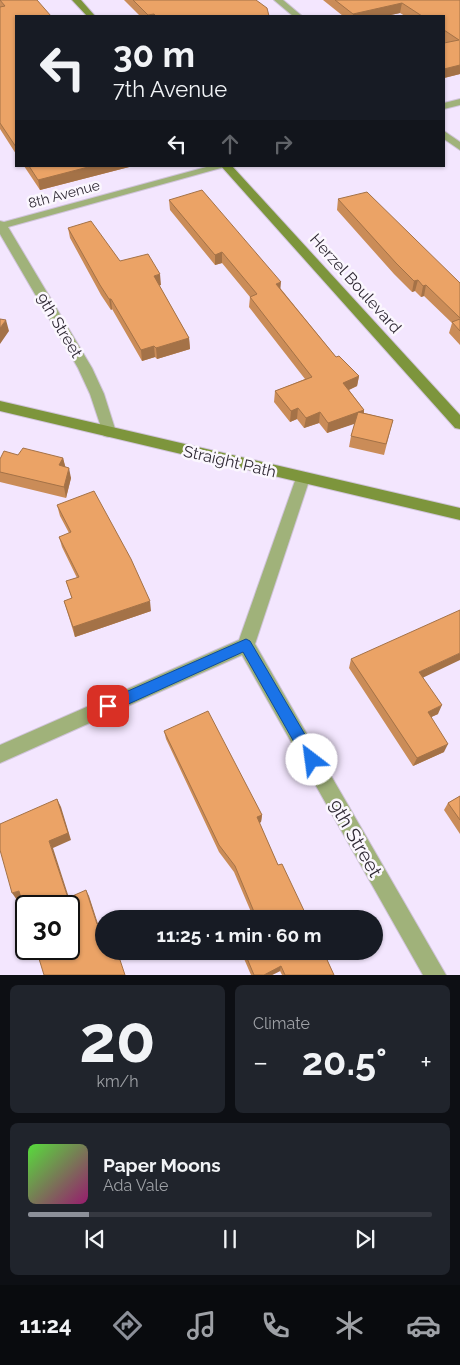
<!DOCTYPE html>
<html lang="en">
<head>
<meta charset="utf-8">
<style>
  :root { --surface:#171b24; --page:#20242c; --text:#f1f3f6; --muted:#9ea1a6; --line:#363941; --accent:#8c9099 }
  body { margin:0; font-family:Raleway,sans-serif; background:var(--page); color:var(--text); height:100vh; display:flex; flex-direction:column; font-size:19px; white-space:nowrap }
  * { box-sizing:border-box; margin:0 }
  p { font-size:16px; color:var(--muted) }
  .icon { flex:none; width:28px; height:28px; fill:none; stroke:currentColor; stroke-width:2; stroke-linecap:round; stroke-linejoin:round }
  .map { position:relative; height:975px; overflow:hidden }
  .panel { display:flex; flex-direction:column; gap:10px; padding:10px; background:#0d0f14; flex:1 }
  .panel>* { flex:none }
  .hud { position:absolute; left:15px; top:15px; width:430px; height:152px; border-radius:0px; box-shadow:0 1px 4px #0004; background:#171b24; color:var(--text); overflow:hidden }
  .speed { position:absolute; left:15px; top:895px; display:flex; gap:10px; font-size:25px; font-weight:700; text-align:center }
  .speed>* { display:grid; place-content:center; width:65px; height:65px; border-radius:50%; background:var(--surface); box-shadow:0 1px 4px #0004; line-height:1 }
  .speed .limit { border:2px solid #111; border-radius:8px; background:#fff; color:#111 }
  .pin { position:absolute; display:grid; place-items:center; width:42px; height:42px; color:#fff; margin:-21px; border-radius:10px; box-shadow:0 2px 8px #0006 }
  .me { position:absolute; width:55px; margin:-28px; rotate:330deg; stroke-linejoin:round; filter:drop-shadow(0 0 4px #0008) }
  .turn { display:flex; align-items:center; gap:18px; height:105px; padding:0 15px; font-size:22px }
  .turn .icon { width:65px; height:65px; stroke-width:2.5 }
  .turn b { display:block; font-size:35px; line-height:42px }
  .lanes { display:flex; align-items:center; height:48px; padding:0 15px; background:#0003; justify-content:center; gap:25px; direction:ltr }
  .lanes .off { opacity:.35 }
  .big { font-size:38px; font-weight:700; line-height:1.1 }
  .panel .widget { flex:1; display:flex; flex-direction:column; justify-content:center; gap:8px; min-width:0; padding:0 18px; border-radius:8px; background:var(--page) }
  .panel .dial { align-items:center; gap:0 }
  .dial b { font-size:65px; line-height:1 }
  .song { display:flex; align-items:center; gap:15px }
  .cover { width:60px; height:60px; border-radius:8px; background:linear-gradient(135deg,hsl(110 70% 55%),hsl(320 70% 35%)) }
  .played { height:5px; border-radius:2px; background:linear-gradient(90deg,var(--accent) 15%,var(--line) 15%) }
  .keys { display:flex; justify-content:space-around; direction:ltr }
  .heat { display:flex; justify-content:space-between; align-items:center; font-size:28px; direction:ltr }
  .panel .tiles { flex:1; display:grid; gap:10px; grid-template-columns:1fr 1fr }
  .widget:last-child { grid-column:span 2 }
  .trip { position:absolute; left:95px; top:910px; width:288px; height:50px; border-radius:25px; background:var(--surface); box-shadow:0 1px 4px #0004; font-weight:700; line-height:50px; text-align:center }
  .tab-bar { display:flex; height:80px; justify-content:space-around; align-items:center; background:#090b0e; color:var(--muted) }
  .tab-bar .icon { width:35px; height:35px }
  .tab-bar .active { color:var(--accent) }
  .tab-bar b { font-size:22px; color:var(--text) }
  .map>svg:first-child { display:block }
</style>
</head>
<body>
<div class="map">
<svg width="460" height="975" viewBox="0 0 460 975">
  <rect width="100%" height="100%" fill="#f3e6fe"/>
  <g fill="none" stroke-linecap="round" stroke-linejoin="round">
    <defs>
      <path id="street" d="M 274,0 L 283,0 L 302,16 L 293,16 Z
        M 460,99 L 460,105 L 444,109 L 444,103 Z
        M 444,131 L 460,142 L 460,150 L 444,139 Z
        M 210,166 L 228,166 L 8,227 L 92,368 L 104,394 L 116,432 L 109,437 L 104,436 L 90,394 L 78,368 L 0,234 L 0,221 L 4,222 Z
        M 303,472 L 308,474 L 310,478 L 255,644 L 446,975 L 423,975 L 242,655 L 0,763 L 0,745 L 239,640 L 296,478 L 298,474 Z"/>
      <path id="secondary" d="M 72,0 L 81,0 L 95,16 L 87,16 Z
        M 221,166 L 232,166 L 460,415 L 460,429 L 455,428 Z
        M 0,401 L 460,508 L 460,520 L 0,411 Z"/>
    </defs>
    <use href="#street" stroke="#d0c4da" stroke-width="2"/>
    <use href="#secondary" stroke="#d0c4da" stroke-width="2"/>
    <use href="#street" fill="#a0b27a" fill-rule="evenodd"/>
    <use href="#secondary" fill="#7d953c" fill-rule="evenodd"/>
  </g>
  <path fill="#ca8c58" d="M 0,0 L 16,16 L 16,154 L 0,129 Z
    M 124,0 L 256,0 L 269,16 L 140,16 Z
    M 323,0 L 460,0 L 460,74 L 444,78 L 444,43 L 446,43 L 444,41 L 444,16 L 405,16 L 400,13 L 386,16 L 343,16 Z
    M 24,166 L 133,166 L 40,190 Z
    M 338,199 L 460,283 L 460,345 L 449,333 L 452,323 L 424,296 L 421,297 L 415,291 L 412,292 L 394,274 L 337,210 Z
    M 169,200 L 281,289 L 336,357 L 359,376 L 357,386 L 349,390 L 364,410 L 364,413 L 393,420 L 384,455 L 349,447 L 351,436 L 355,423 L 327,433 L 319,423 L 304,428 L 297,419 L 290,422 L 274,402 L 275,391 L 305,379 L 249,307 L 250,297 L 222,263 L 215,265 L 170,210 Z
    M 68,228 L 120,261 L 161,285 L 159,285 L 189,338 L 190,349 L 157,359 L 155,357 L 142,361 L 112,309 L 111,310 L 101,295 L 70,238 Z
    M 18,455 L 63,458 L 65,467 L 71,478 L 66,498 L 0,482 L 0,459 Z
    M 57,505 L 151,611 L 75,637 L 64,601 L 72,599 L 66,581 L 77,578 L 62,547 L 59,537 L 69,533 L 60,516 Z
    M 351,659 L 423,677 L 438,714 L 431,717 L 444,752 L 413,766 L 349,668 Z
    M 164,731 L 262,815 L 261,822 L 259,823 L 278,865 L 308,919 L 254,919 L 234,872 L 219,852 L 166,739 Z
    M 460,796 L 460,834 L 444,810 L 448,803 Z
    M 243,951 L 323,951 L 334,975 L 282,975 L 280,971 L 272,975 L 251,975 L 242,954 Z"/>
  <path fill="#a47247" d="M 402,3 L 400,13 L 386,16 L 353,16 L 353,14 Z
    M 154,14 L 154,16 L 148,16 L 148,15 Z
    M 460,65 L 460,74 L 444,78 L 444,69 Z
    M 92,166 L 133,166 L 40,190 L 38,180 Z
    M 222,252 L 222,263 L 215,265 L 215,255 Z
    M 160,274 L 161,285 L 155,287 L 154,276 Z
    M 418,280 L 415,291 L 412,292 L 414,281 Z
    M 281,282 L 280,293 L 276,284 Z
    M 426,285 L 424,296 L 421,297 L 423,286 Z
    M 109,299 L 111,299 L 112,309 L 111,310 Z
    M 6,320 L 9,331 L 0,344 L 0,328 Z
    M 189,338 L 190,349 L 157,359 L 156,348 Z
    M 154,346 L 155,357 L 142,361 L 141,350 Z
    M 359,376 L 357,386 L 342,393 L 343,383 Z
    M 298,408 L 297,419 L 290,422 L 291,411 Z
    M 364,410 L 363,421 L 327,433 L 328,423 Z
    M 320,412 L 319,423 L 304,428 L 306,418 Z
    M 63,458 L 66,469 L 59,465 Z
    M 69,468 L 71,478 L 66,498 L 64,487 Z
    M 150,601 L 151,611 L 75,637 L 73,627 Z
    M 460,653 L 460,660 L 416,681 L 419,672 Z
    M 442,705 L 438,714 L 425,720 L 428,712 Z
    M 448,744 L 444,752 L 413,766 L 417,758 Z
    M 57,799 L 61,807 L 71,840 L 53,848 L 71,904 L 68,898 L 49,841 Z
    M 262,815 L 261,822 L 256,825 L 257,817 Z
    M 86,890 L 89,896 L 100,930 L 97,924 Z
    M 19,891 L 23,897 L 17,900 L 12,893 Z
    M 281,966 L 280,971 L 272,975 L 264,975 Z"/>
  <path fill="#eba366" stroke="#a47247" d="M 0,0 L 37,0 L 51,16 L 16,16 L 16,147 L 0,123 L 0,7 L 5,6 Z
    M 133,0 L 256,0 L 267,8 L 269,16 L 156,16 L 154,14 L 148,15 Z
    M 335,0 L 460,0 L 460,65 L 444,69 L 444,43 L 459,40 L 444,30 L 444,16 L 422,16 L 402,3 L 353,14 Z
    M 29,166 L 92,166 L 38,180 Z
    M 202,190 L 281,282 L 276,284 L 336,357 L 339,356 L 359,376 L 343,383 L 364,410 L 328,423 L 320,412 L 306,418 L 298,408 L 291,411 L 275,391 L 312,377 L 250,297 L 257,294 L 222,252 L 215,255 L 169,200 Z
    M 367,192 L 460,283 L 460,318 L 426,285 L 423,286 L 418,280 L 414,281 L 396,263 L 338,199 Z
    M 91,221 L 120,261 L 148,254 L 160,274 L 154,276 L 189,338 L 156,348 L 154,346 L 141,350 L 111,299 L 109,299 L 100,285 L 68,228 Z
    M 0,319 L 6,320 L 0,328 Z
    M 460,319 L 460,331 L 452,322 Z
    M 358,412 L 393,420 L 386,444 L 351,436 Z
    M 23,448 L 63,458 L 59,465 L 69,468 L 64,487 L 0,472 L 0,459 L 4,451 L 18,455 Z
    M 94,491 L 131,559 L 150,601 L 73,627 L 64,601 L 72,598 L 66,581 L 79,577 L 59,537 L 71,532 L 57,505 Z
    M 460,610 L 460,653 L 419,672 L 442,705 L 428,712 L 448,744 L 417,758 L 351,659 Z
    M 208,711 L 262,815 L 257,817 L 278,865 L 282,864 L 308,919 L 257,919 L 235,866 L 219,845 L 164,731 Z
    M 460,796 L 460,820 L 448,803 Z
    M 57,799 L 68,833 L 49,841 L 68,898 L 86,890 L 97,924 L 104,921 L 104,951 L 117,951 L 125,975 L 44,975 L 36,949 L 69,949 L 69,906 L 26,906 L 26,916 L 19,891 L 12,893 L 0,850 L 0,824 Z
    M 244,951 L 323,951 L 334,975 L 285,975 L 281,966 L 264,975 L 254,975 Z"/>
  <path fill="#1a73e8" stroke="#114b97" d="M 246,639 L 250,641 L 317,755 L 319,760 L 317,765 L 312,767 L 307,765 L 243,652 L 113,711 L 108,713 L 103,711 L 101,706 L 103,702 Z"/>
  <g text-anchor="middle" stroke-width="5" stroke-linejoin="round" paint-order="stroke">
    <g font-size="14" fill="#302a35" stroke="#fbf7fe">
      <text transform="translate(64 194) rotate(-15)" y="5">8th Avenue</text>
    </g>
    <g font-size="16" fill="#302a35" stroke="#fbf7fe">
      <text transform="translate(356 283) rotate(48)" y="6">Herzel Boulevard</text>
      <text transform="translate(60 325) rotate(59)" y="6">9th Street</text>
      <text transform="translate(230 461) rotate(13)" y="6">Straight Path</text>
    </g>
    <g font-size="19" fill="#302a35" stroke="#fbf7fe">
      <text transform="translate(356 838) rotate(60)" y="7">9th Street</text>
    </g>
  </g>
</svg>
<div class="speed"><div class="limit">30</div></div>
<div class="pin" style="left:108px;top:706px;background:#d93025"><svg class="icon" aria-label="arrive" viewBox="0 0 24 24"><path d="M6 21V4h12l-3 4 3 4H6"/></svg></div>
<svg class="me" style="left:312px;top:760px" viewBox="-20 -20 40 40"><circle r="19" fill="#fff"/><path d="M0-13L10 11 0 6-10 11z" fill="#1a73e8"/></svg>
<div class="trip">11:25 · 1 min · 60 m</div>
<div class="hud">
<div class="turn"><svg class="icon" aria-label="left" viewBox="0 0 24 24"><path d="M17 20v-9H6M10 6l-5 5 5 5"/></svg><div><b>30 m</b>7th Avenue</div></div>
<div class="lanes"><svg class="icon" aria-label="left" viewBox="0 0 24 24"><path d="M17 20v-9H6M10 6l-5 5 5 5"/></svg><svg class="icon off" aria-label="ahead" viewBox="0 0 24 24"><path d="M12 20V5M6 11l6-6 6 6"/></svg><svg class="icon off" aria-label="right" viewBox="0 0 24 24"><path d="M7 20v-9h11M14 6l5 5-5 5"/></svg></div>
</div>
</div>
<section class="panel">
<div class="tiles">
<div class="widget dial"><b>20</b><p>km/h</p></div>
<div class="widget"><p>Climate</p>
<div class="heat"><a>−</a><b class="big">20.5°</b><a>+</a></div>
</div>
<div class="widget">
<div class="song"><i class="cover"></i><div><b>Paper Moons</b><p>Ada Vale</p></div></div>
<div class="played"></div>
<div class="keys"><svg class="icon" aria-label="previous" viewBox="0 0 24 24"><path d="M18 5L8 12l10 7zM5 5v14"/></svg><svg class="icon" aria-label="pause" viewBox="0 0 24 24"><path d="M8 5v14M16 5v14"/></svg><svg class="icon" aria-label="next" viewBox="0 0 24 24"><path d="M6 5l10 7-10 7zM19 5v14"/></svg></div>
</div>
</div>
</section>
<nav class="tab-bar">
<b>11:24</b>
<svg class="icon active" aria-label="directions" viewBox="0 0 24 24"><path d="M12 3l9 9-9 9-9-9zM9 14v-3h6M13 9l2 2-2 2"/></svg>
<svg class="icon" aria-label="music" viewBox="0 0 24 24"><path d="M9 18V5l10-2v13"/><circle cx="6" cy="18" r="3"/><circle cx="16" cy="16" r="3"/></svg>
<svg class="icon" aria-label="phone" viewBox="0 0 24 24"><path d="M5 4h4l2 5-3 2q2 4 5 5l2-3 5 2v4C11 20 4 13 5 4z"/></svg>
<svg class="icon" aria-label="climate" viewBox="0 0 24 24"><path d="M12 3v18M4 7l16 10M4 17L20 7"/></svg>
<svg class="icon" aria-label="car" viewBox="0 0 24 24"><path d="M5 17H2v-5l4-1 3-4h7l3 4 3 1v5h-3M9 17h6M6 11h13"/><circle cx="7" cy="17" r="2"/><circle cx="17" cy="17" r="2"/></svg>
</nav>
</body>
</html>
